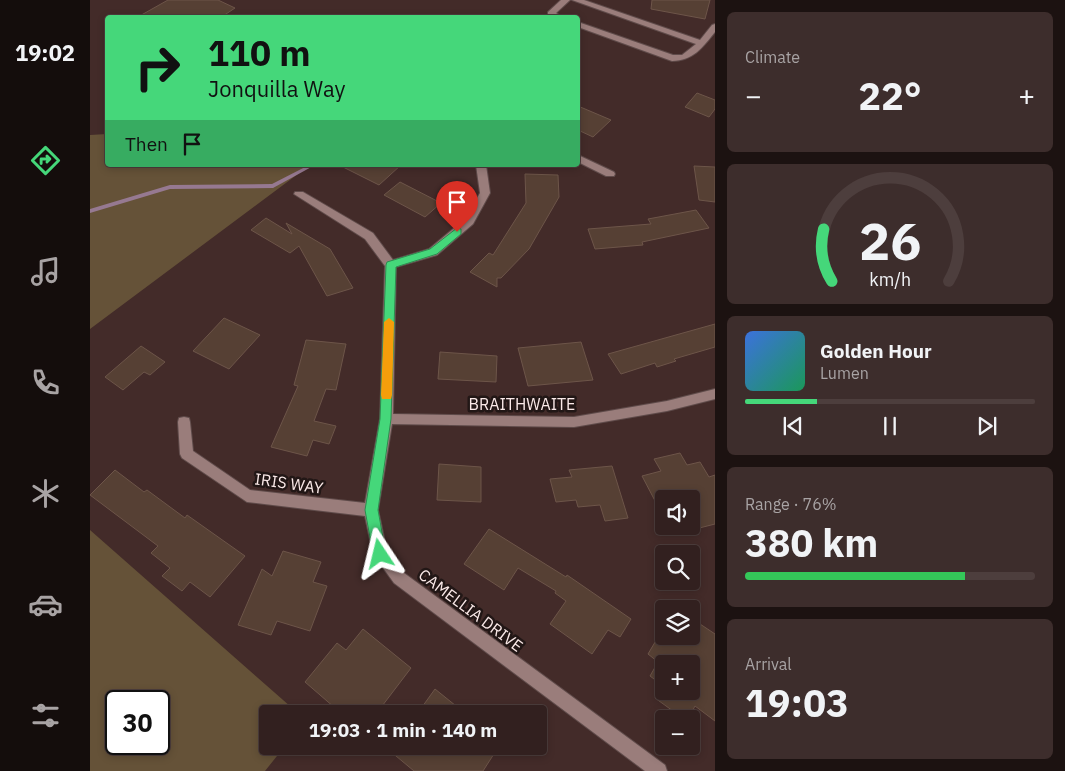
<!DOCTYPE html>
<html lang="en">
<head>
<meta charset="utf-8">
<style>
  :root { --surface:#32201f; --page:#3d2d2c; --text:#f1f3f6; --muted:#a8a3a4; --line:#4d3e3d; --accent:#45d77a }
  body { margin:0; font-family:"IBM Plex Sans",sans-serif; background:var(--page); color:var(--text); height:100vh; display:flex; flex-direction:column; font-size:19px; white-space:nowrap }
  * { box-sizing:border-box; margin:0 }
  p { font-size:16px; color:var(--muted) }
  .icon { flex:none; width:28px; height:28px; fill:none; stroke:currentColor; stroke-width:2; stroke-linecap:round; stroke-linejoin:round }
  .map { position:relative; flex:1; overflow:hidden }
  .drawer { display:flex; flex-direction:column; gap:12px; padding:12px; background:#1c1211; width:350px }
  .drawer>* { flex:none }
  .top-card { position:absolute; left:15px; top:15px; width:475px; height:152px; border-radius:5px; box-shadow:0 2px 8px #0003,0 0 0 1px var(--line); background:#45d77a; color:#111; overflow:hidden }
  .fabs { position:absolute; left:565px; top:490px; display:grid; gap:10px }
  .fabs a { display:grid; place-items:center; width:45px; height:45px; border-radius:5px; background:var(--surface); box-shadow:0 2px 8px #0003,0 0 0 1px var(--line); font-size:25px }
  .speed { position:absolute; left:15px; top:690px; display:flex; gap:10px; font-size:25px; font-weight:700; text-align:center }
  .speed>* { display:grid; place-content:center; width:65px; height:65px; border-radius:50%; background:var(--surface); box-shadow:0 2px 8px #0003,0 0 0 1px var(--line); line-height:1 }
  .speed .limit { border:2px solid #111; border-radius:8px; background:#fff; color:#111 }
  .pin { position:absolute; display:grid; place-items:center; width:42px; height:42px; color:#fff; margin:-51px -21px; border-radius:50% 50% 50% 0; rotate:-45deg; box-shadow:0 0 5px #0007 }
  .pin .icon { rotate:45deg }
  .me { position:absolute; width:55px; margin:-28px; rotate:350deg; stroke-linejoin:round; filter:drop-shadow(0 0 4px #0008) }
  .turn { display:flex; align-items:center; gap:18px; height:105px; padding:0 20px; font-size:22px }
  .turn .icon { width:65px; height:65px; stroke-width:2.5 }
  .turn b { display:block; font-size:35px; line-height:42px }
  .then { display:flex; align-items:center; height:48px; padding:0 20px; background:#0003; gap:10px; font-size:19px }
  .big { font-size:38px; font-weight:700; line-height:1.1 }
  .drawer .widget { flex:1; display:flex; flex-direction:column; justify-content:center; gap:8px; min-width:0; padding:0 18px; border-radius:8px; background:var(--page) }
  .drawer .dial { align-items:center; gap:0 }
  .dial svg { height:130px; overflow:visible; fill:none; stroke:var(--line); stroke-width:7; stroke-linecap:round; text-anchor:middle }
  .dial text { fill:var(--text); stroke:none }
  .song { display:flex; align-items:center; gap:15px }
  .cover { width:60px; height:60px; border-radius:8px; background:linear-gradient(135deg,hsl(220 70% 55%),hsl(150 70% 35%)) }
  .played { height:5px; border-radius:2px; background:linear-gradient(90deg,var(--accent) 25%,var(--line) 25%) }
  .keys { display:flex; justify-content:space-around; direction:ltr }
  .heat { display:flex; justify-content:space-between; align-items:center; font-size:28px; direction:ltr }
  .charge { height:8px; border-radius:4px; background:linear-gradient(90deg,#34c759 76%,var(--line) 0) }
  .trip { position:absolute; left:169px; top:705px; width:288px; height:50px; border-radius:5px; background:var(--surface); box-shadow:0 2px 8px #0003,0 0 0 1px var(--line); font-weight:700; line-height:50px; text-align:center }
  main { display:flex; flex:1; min-height:0 }
  .tabs { display:flex; flex-direction:column; width:90px; justify-content:space-around; align-items:center; background:#140d0c; color:var(--muted) }
  .tabs .icon { width:35px; height:35px }
  .tabs .current { color:var(--accent) }
  .tabs b { font-size:22px; color:var(--text) }
  .map>svg:first-child { display:block }
</style>
</head>
<body>
<main>
<nav class="tabs">
<b>19:02</b>
<svg class="icon current" aria-label="directions" viewBox="0 0 24 24"><path d="M12 3l9 9-9 9-9-9zM9 14v-3h6M13 9l2 2-2 2"/></svg>
<svg class="icon" aria-label="music" viewBox="0 0 24 24"><path d="M9 18V5l10-2v13"/><circle cx="6" cy="18" r="3"/><circle cx="16" cy="16" r="3"/></svg>
<svg class="icon" aria-label="phone" viewBox="0 0 24 24"><path d="M5 4h4l2 5-3 2q2 4 5 5l2-3 5 2v4C11 20 4 13 5 4z"/></svg>
<svg class="icon" aria-label="climate" viewBox="0 0 24 24"><path d="M12 3v18M4 7l16 10M4 17L20 7"/></svg>
<svg class="icon" aria-label="car" viewBox="0 0 24 24"><path d="M5 17H2v-5l4-1 3-4h7l3 4 3 1v5h-3M9 17h6M6 11h13"/><circle cx="7" cy="17" r="2"/><circle cx="17" cy="17" r="2"/></svg>
<svg class="icon" aria-label="filters" viewBox="0 0 24 24"><path d="M4 7h16M4 17h16"/><circle cx="9" cy="7" r="2"/><circle cx="15" cy="17" r="2"/></svg>
</nav>
<div class="map">
<svg width="625" height="771" viewBox="0 0 625 771">
  <rect width="100%" height="100%" fill="#432b29"/>
  <path fill="#655238" fill-rule="evenodd" d="M 17,134 L 18,165 L 220,165 L 0,329 L 0,135 Z
    M 0,530 L 209,714 L 178,714 L 178,746 L 195,746 L 175,771 L 0,771 ZM 26,701 L 69,701 L 69,744 L 26,744 Z"/>
  <g fill="none" stroke-linecap="round" stroke-linejoin="round">
    <path fill="#967991" fill-rule="evenodd" d="M 219,165 L 225,165 L 183,188 L 80,189 L 0,213 L 0,209 L 80,185 L 182,184 Z"/>
  </g>
  <path fill="#564034" stroke="#6d5549" fill-rule="evenodd" d="M 78,0 L 128,0 L 145,8 L 130,18 L 46,18 Z
    M 562,0 L 620,0 L 615,19 L 561,9 Z
    M 607,93 L 625,100 L 625,109 L 619,117 L 595,107 Z
    M 488,106 L 521,120 L 503,137 L 488,130 Z
    M 249,165 L 311,165 L 289,185 Z
    M 604,166 L 625,167 L 625,202 L 609,200 Z
    M 435,174 L 468,175 L 469,197 L 439,249 L 411,278 L 407,278 L 407,287 L 380,272 L 399,253 L 403,255 L 436,203 Z
    M 310,182 L 351,203 L 335,217 L 294,195 Z
    M 606,210 L 619,228 L 552,242 L 553,245 L 505,249 L 498,229 L 561,224 L 558,219 Z
    M 176,218 L 202,234 L 196,223 L 240,249 L 263,288 L 237,296 L 209,246 L 200,253 L 161,230 Z
    M 134,318 L 170,335 L 139,369 L 103,351 Z
    M 625,324 L 625,347 L 584,359 L 586,361 L 567,367 L 565,363 L 531,374 L 518,354 Z
    M 216,340 L 256,344 L 246,390 L 236,389 L 224,421 L 246,426 L 239,444 L 223,440 L 217,456 L 181,447 L 208,386 L 204,385 Z
    M 491,342 L 503,380 L 438,386 L 428,348 Z
    M 51,346 L 75,362 L 60,375 L 54,372 L 33,390 L 15,377 Z
    M 350,352 L 407,356 L 406,382 L 348,379 Z
    M 590,453 L 597,465 L 610,462 L 619,477 L 625,475 L 625,524 L 582,535 L 578,526 L 601,526 L 601,499 L 574,499 L 574,518 L 552,476 L 571,471 L 564,459 Z
    M 349,464 L 391,467 L 391,502 L 347,500 Z
    M 522,466 L 538,518 L 515,521 L 510,505 L 488,507 L 486,500 L 466,502 L 460,479 L 482,477 L 479,470 Z
    M 25,470 L 54,492 L 57,490 L 95,518 L 97,515 L 155,556 L 120,597 L 100,582 L 92,591 L 72,576 L 80,568 L 61,553 L 68,546 L 0,495 Z
    M 399,529 L 476,577 L 477,575 L 541,619 L 530,637 L 518,630 L 502,654 L 460,624 L 476,601 L 465,593 L 466,591 L 428,568 L 414,590 L 374,564 Z
    M 193,551 L 231,562 L 223,582 L 237,586 L 220,631 L 187,621 L 181,635 L 148,625 L 172,569 L 182,576 Z
    M 601,618 L 625,634 L 625,721 L 605,706 L 598,719 L 594,719 L 565,698 L 572,685 L 560,676 L 568,662 L 558,654 L 574,627 L 574,636 L 601,636 ZM 574,664 L 601,664 L 601,691 L 574,691 Z
    M 273,629 L 321,668 L 286,714 L 252,714 L 215,682 L 247,643 L 256,650 Z
    M 345,689 L 376,714 L 327,714 Z
    M 294,746 L 409,746 L 393,771 L 324,771 Z"/>
  <g fill="none" stroke-linecap="round" stroke-linejoin="round">
    <defs>
      <path id="minor" d="M 471,0 L 480,0 L 466,13 L 474,18 L 458,16 L 458,12 Z
        M 482,0 L 494,0 L 610,40 L 622,25 L 625,24 L 625,32 C 613,47 603,61 582,61 L 488,27 L 488,22 L 583,55 L 592,55 L 606,44 Z
        M 488,155 L 524,172 L 525,174 L 524,176 L 516,176 L 488,162 Z
        M 386,165 L 396,165 L 400,193 L 383,224 L 347,255 L 306,267 L 303,414 L 484,417 L 577,401 L 625,389 L 625,399 L 577,411 L 484,427 L 302,424 L 288,510 L 297,551 L 314,573 L 575,765 L 577,771 L 555,771 L 304,583 L 283,554 L 275,516 L 157,502 L 92,458 L 90,454 L 88,422 L 89,418 L 94,417 L 99,418 L 100,422 L 103,451 L 160,490 L 275,503 L 290,419 L 295,266 L 275,239 L 204,194 L 205,192 L 213,192 L 283,233 L 303,260 L 339,249 L 375,219 L 390,193 Z"/>
    </defs>
    <use href="#minor" stroke="#5f4b4a" stroke-width="2"/>
    <use href="#minor" fill="#9a7d7b" fill-rule="evenodd"/>
  </g>
  <path fill="#45d77a" stroke="#2d8c4f" d="M 367,228 L 371,229 L 371,234 L 347,254 L 306,267 L 301,419 L 288,510 L 296,554 L 294,558 L 290,560 L 285,558 L 283,554 L 275,510 L 290,419 L 296,265 L 297,262 L 340,249 Z"/>
  <path fill="#f59e0b" d="M 299,318 L 304,322 L 302,395 L 301,399 L 292,399 L 291,395 L 294,322 Z"/>
  <g text-anchor="middle" stroke-width="5" stroke-linejoin="round" paint-order="stroke">
    <g font-size="16" fill="#fae9e8" stroke="#221716">
      <text x="432" y="410">BRAITHWAITE</text>
      <text transform="translate(199 483) rotate(8)" y="6">IRIS WAY</text>
      <text transform="translate(381 610) rotate(37)" y="6">CAMELLIA DRIVE</text>
    </g>
  </g>
</svg>
<div class="fabs">
<a><svg class="icon" aria-label="sound" viewBox="0 0 24 24"><path d="M4 9h4l5-4v14l-5-4H4zM17 9q2 3 0 6"/></svg></a>
<a><svg class="icon" aria-label="search" viewBox="0 0 24 24"><circle cx="10" cy="10" r="6"/><path d="M15 15l6 6"/></svg></a>
<a><svg class="icon" aria-label="layers" viewBox="0 0 24 24"><path d="M12 4l9 5-9 5-9-5zM3 14l9 5 9-5"/></svg></a>
<a>+</a>
<a>−</a>
</div>
<div class="speed"><div class="limit">30</div></div>
<div class="pin" style="left:367px;top:232px;background:#d93025"><svg class="icon" aria-label="arrive" viewBox="0 0 24 24"><path d="M6 21V4h12l-3 4 3 4H6"/></svg></div>
<svg class="me" style="left:290px;top:554px" viewBox="-20 -20 40 40"><path d="M0-17L14 15 0 8-14 15z" fill="#45d77a" stroke="#fff" stroke-width="4"/></svg>
<div class="trip">19:03 · 1 min · 140 m</div>
<div class="top-card">
<div class="turn"><svg class="icon" aria-label="right" viewBox="0 0 24 24"><path d="M7 20v-9h11M14 6l5 5-5 5"/></svg><div><b>110 m</b>Jonquilla Way</div></div>
<div class="then">Then<svg class="icon" aria-label="arrive" viewBox="0 0 24 24"><path d="M6 21V4h12l-3 4 3 4H6"/></svg></div>
</div>
</div>
<section class="drawer">
<div class="widget"><p>Climate</p>
<div class="heat"><a>−</a><b class="big">22°</b><a>+</a></div>
</div>
<div class="widget dial"><svg viewBox="0 0 100 80">
<path d="M14 69A42 42 0 1 1 86 69"/>
<path d="M14 69A42 42 0 0 1 9 37" stroke="#45d77a"/>
<text x="50" y="56" font-size="32" font-weight="700">26</text>
<text x="50" y="72" font-size="11">km/h</text>
</svg></div>
<div class="widget">
<div class="song"><i class="cover"></i><div><b>Golden Hour</b><p>Lumen</p></div></div>
<div class="played"></div>
<div class="keys"><svg class="icon" aria-label="previous" viewBox="0 0 24 24"><path d="M18 5L8 12l10 7zM5 5v14"/></svg><svg class="icon" aria-label="pause" viewBox="0 0 24 24"><path d="M8 5v14M16 5v14"/></svg><svg class="icon" aria-label="next" viewBox="0 0 24 24"><path d="M6 5l10 7-10 7zM19 5v14"/></svg></div>
</div>
<div class="widget"><p>Range · 76%</p><b class="big">380 km</b><div class="charge"></div></div>
<div class="widget"><p>Arrival</p><b class="big">19:03</b></div>
</section>
</main>
</body>
</html>
